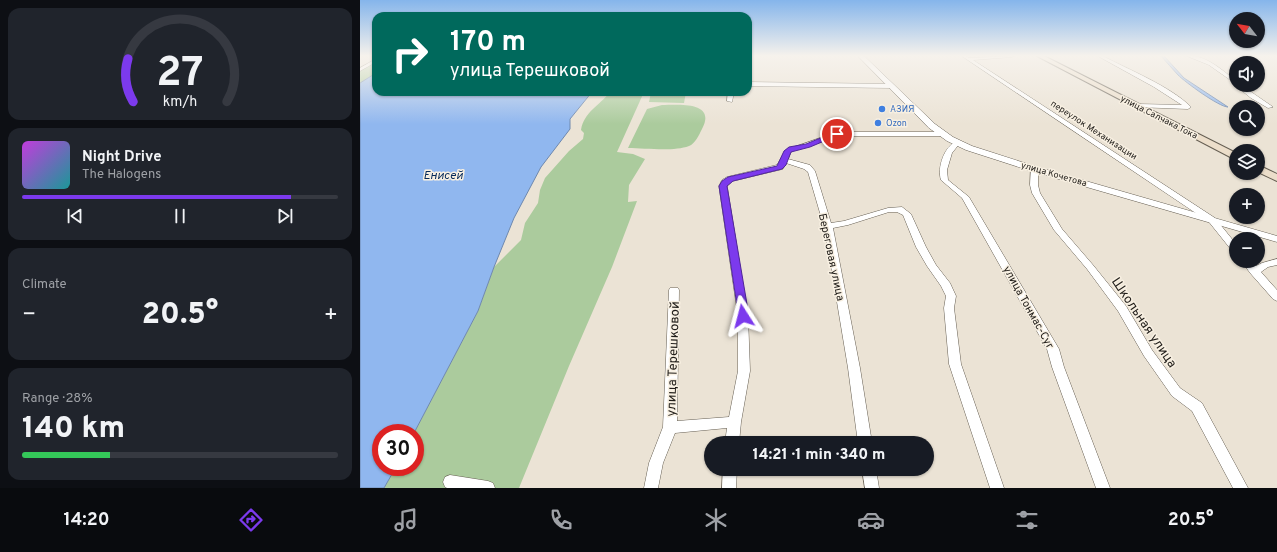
<!DOCTYPE html>
<html lang="en">
<head>
<meta charset="utf-8">
<style>
  :root { --surface:#171b24; --page:#20242c; --text:#f1f3f6; --muted:#9ea1a6; --line:#363941; --accent:#7c3aed }
  body { margin:0; font-family:Overpass,sans-serif; background:var(--page); color:var(--text); height:100vh; display:flex; flex-direction:column; font-size:15px; white-space:nowrap }
  * { box-sizing:border-box; margin:0 }
  p { font-size:13px; color:var(--muted) }
  .icon { flex:none; width:22px; height:22px; fill:none; stroke:currentColor; stroke-width:2; stroke-linecap:round; stroke-linejoin:round }
  .map { position:relative; flex:1; overflow:hidden }
  .sheet { display:flex; flex-direction:column; gap:8px; padding:8px; background:#0d0f14; width:360px }
  .sheet>* { flex:none }
  .top-card { position:absolute; left:12px; top:12px; width:380px; height:84px; border-radius:12px; box-shadow:0 1px 3px #0004; background:#00695c; color:#fff; overflow:hidden }
  .needle { width:26px; rotate:301deg }
  .buttons { position:absolute; left:869px; top:12px; display:grid; gap:8px }
  .buttons a { display:grid; place-items:center; width:36px; height:36px; border-radius:50%; background:var(--surface); box-shadow:0 1px 3px #0004; font-size:20px }
  .speed { position:absolute; left:12px; top:424px; display:flex; gap:8px; font-size:20px; font-weight:700; text-align:center }
  .speed>* { display:grid; place-content:center; width:52px; height:52px; border-radius:50%; background:var(--surface); box-shadow:0 1px 3px #0004; line-height:1 }
  .speed .limit { border:6px solid #d22; background:#fff; color:#111 }
  .pin { position:absolute; display:grid; place-items:center; width:34px; height:34px; color:#fff; margin:-17px; border:2px solid #fff; border-radius:50%; box-shadow:0 1px 4px #0007 }
  .me { position:absolute; width:44px; margin:-22px; rotate:351deg; stroke-linejoin:round; filter:drop-shadow(0 0 3px #0008) }
  .turn { display:flex; align-items:center; gap:14px; height:84px; padding:0 12px; font-size:18px }
  .turn .icon { width:52px; height:52px; stroke-width:2.5 }
  .turn b { display:block; font-size:28px; line-height:34px }
  .big { font-size:30px; font-weight:800; line-height:1.1 }
  .sheet .widget { flex:1; display:flex; flex-direction:column; justify-content:center; gap:6px; min-width:0; padding:0 14px; border-radius:12px; background:var(--page) }
  .sheet .dial { align-items:center; gap:0 }
  .dial svg { height:104px; overflow:visible; fill:none; stroke:var(--line); stroke-width:7; stroke-linecap:round; text-anchor:middle }
  .dial text { fill:var(--text); stroke:none }
  .song { display:flex; align-items:center; gap:12px }
  .cover { width:48px; height:48px; border-radius:6px; background:linear-gradient(135deg,hsl(290 70% 55%),hsl(180 70% 35%)) }
  .played { height:4px; border-radius:2px; background:linear-gradient(90deg,var(--accent) 85%,var(--line) 85%) }
  .keys { display:flex; justify-content:space-around; direction:ltr }
  .heat { display:flex; justify-content:space-between; align-items:center; font-size:22px; direction:ltr }
  .charge { height:6px; border-radius:3px; background:linear-gradient(90deg,#34c759 28%,var(--line) 0) }
  .trip { position:absolute; left:344px; top:436px; width:230px; height:40px; border-radius:20px; background:var(--surface); box-shadow:0 1px 3px #0004; font-weight:800; line-height:40px; text-align:center }
  .dock { display:flex; height:64px; justify-content:space-around; align-items:center; background:#090b0e; color:var(--muted) }
  .dock .icon { width:28px; height:28px }
  .dock .active { color:var(--accent) }
  .dock b { font-size:18px; color:var(--text) }
  main { display:flex; flex:1; min-height:0 }
  .map>svg:first-child { display:block }
</style>
</head>
<body>
<main>
<section class="sheet">
<div class="widget dial"><svg viewBox="0 0 100 80">
<path d="M14 69A42 42 0 1 1 86 69"/>
<path d="M14 69A42 42 0 0 1 10 36" stroke="#7c3aed"/>
<text x="50" y="56" font-size="32" font-weight="700">27</text>
<text x="50" y="72" font-size="11">km/h</text>
</svg></div>
<div class="widget">
<div class="song"><i class="cover"></i><div><b>Night Drive</b><p>The Halogens</p></div></div>
<div class="played"></div>
<div class="keys"><svg class="icon" aria-label="previous" viewBox="0 0 24 24"><path d="M18 5L8 12l10 7zM5 5v14"/></svg><svg class="icon" aria-label="pause" viewBox="0 0 24 24"><path d="M8 5v14M16 5v14"/></svg><svg class="icon" aria-label="next" viewBox="0 0 24 24"><path d="M6 5l10 7-10 7zM19 5v14"/></svg></div>
</div>
<div class="widget"><p>Climate</p>
<div class="heat"><a>−</a><b class="big">20.5°</b><a>+</a></div>
</div>
<div class="widget"><p>Range · 28%</p><b class="big">140 km</b><div class="charge"></div></div>
</section>
<div class="map">
<svg width="917" height="488" viewBox="0 0 917 488">
  <rect width="100%" height="100%" fill="#ebe3d5"/>
  <path fill="#abcb9d" d="M 16,62 L 16,73 L 0,83 L 0,71 Z
    M 250,92 L 284,92 L 257,152 L 273,154 L 285,159 L 269,185 L 268,202 L 277,201 L 252,267 L 209,366 L 159,488 L 24,488 L 36,467 L 55,467 L 55,433 L 54,433 L 118,311 L 134,267 L 161,240 L 165,223 L 178,203 L 180,190 L 185,178 L 209,151 L 223,139 L 224,133 L 221,130 C 224,112 239,106 250,92 Z
    M 291,92 L 326,92 L 324,103 L 289,102 Z
    M 302,105 C 318,105 357,101 342,129 C 339,135 335,144 329,146 C 313,152 285,148 268,148 L 287,109 Z"/>
  <path fill="#90b7ef" stroke="#6e88ae" d="M 801,56 L 804,56 L 824,78 L 868,107 C 859,107 825,82 818,75 C 812,69 807,62 801,56 Z
    M 16,73 L 16,92 L 232,92 L 210,119 L 210,129 L 181,167 L 154,218 L 134,267 L 118,311 L 54,433 L 21,433 L 21,467 L 36,467 L 24,488 L 0,488 L 0,83 Z"/>
  <g fill="none" stroke-linecap="round" stroke-linejoin="round">
    <defs>
      <path id="minor" d="M 602,56 L 606,56 L 609,58 L 654,56 L 652,57 L 613,60 L 855,218 L 876,244 L 876,253 L 873,252 L 849,222 Z
        M 738,56 L 743,56 C 769,70 810,86 831,107 L 828,109 L 776,107 L 776,105 L 778,104 L 822,105 L 794,87 Z
        M 827,56 C 845,54 862,70 876,81 L 876,85 L 881,85 L 913,107 L 908,108 L 891,98 L 876,86 L 876,84 L 849,65 Z
        M 16,59 L 16,62 L 0,71 L 0,68 Z
        M 388,82 L 532,84 L 535,86 L 532,88 L 388,86 Z
        M 368,92 L 374,92 L 372,102 L 367,101 Z
        M 477,132 L 581,132 L 584,134 L 581,136 L 478,136 L 434,150 L 431,152 L 428,159 L 450,165 L 455,171 L 471,223 L 484,221 L 528,208 L 542,207 L 551,214 L 566,247 L 576,265 L 590,283 L 596,296 L 594,308 L 601,364 L 644,488 L 630,488 L 589,364 L 584,308 L 586,296 L 581,286 L 567,266 L 556,247 L 543,215 L 537,212 L 529,212 L 488,225 L 473,228 L 500,368 L 512,443 L 498,443 L 488,368 L 465,230 L 448,172 L 444,169 L 426,163 L 423,169 L 373,181 L 367,186 L 388,316 L 390,371 L 381,422 L 379,443 L 365,443 L 367,428 L 315,433 L 303,463 L 298,488 L 284,488 L 289,463 L 303,427 L 309,290 L 310,288 L 318,288 L 319,290 L 317,421 L 369,417 L 378,371 L 378,316 L 359,186 L 362,180 L 367,177 L 417,165 L 426,150 Z
        M 597,141 L 600,143 L 592,153 L 587,170 L 588,180 L 609,197 L 699,349 L 704,367 L 750,488 L 736,488 L 692,367 L 687,349 L 602,198 L 581,180 C 577,168 584,146 597,141 Z
        M 671,167 L 674,167 L 678,169 L 678,185 L 680,193 L 702,229 L 733,265 L 766,306 L 792,350 L 820,388 L 842,403 L 888,488 L 873,488 L 832,411 L 812,396 L 784,356 L 758,311 L 727,269 L 694,230 L 672,193 L 670,185 Z
        M 917,259 L 917,265 L 908,267 L 901,272 L 917,290 L 917,301 L 913,299 L 891,274 L 881,261 L 891,261 L 896,266 L 902,263 Z
        M 363,469 L 377,469 L 376,488 L 362,488 Z
        M 502,469 L 516,469 L 519,488 L 505,488 Z
        M 90,475 L 128,481 L 133,483 L 135,488 L 87,488 L 85,487 L 83,482 L 85,477 Z"/>
      <path id="tertiary" d="M 498,56 L 504,56 L 575,124 L 593,137 L 612,146 L 677,167 L 917,236 L 917,242 L 671,171 L 606,150 L 587,141 L 569,128 Z"/>
      <path id="secondary" d="M 677,56 L 684,56 L 876,153 L 876,160 Z
        M 898,165 L 917,174 L 917,181 L 898,172 Z"/>
    </defs>
    <use href="#minor" stroke="#665f53" stroke-width="1"/>
    <use href="#tertiary" stroke="#665f53" stroke-width="1"/>
    <use href="#secondary" stroke="#665f53" stroke-width="2"/>
    <use href="#minor" fill="#fff" fill-rule="evenodd"/>
    <use href="#tertiary" fill="#fff" fill-rule="evenodd"/>
    <use href="#secondary" fill="#ecdeca" fill-rule="evenodd"/>
  </g>
  <linearGradient id="sky" x2="0" y2="1"><stop stop-color="#85b5eb"/><stop offset="0.45" stop-color="#f6f2ec"/><stop offset="1" stop-color="#f6f2ec" stop-opacity="0"/></linearGradient>
  <rect width="917" height="124" fill="url(#sky)"/>
  <path fill="#7c3aed" stroke="#51269a" d="M 475,132 L 481,134 L 450,147 L 431,152 L 426,165 L 422,169 L 373,181 L 367,186 L 389,316 L 387,319 L 379,319 L 359,186 L 362,181 L 368,177 L 417,166 L 424,151 L 429,147 L 446,144 Z"/>
  <g fill="#3f7fe0" stroke="#f8f0e2" stroke-width="1.5">
    <circle cx="522" cy="109" r="4"/>
    <circle cx="518" cy="123" r="4"/>
  </g>
  <g text-anchor="middle" stroke-width="3" stroke-linejoin="round" paint-order="stroke">
    <g font-size="9" fill="#366cbe" stroke="#f8f0e2" text-anchor="start">
      <text x="530" y="112">АЗИЯ</text>
      <text x="526" y="126">Ozon</text>
    </g>
    <g font-size="9" fill="#1f1c18" stroke="#f8f0e2">
      <text transform="translate(799 117) rotate(27)" y="3">улица Салчака Тока</text>
      <text transform="translate(734 130) rotate(33)" y="3">переулок Механизации</text>
      <text transform="translate(694 174) rotate(16)" y="3">улица Кочетова</text>
    </g>
    <g font-size="11" fill="#1f1c18" stroke="#f8f0e2">
      <text transform="translate(472 257) rotate(78)" y="4">Береговая улица</text>
      <text transform="translate(669 307) rotate(61)" y="4">улица Тонмас-Суг</text>
    </g>
    <g font-size="12" font-style="italic" fill="#052a5b" stroke="#f8f0e2">
      <text x="83" y="179">Енисей</text>
    </g>
    <g font-size="13" fill="#1f1c18" stroke="#f8f0e2">
      <text transform="translate(785 322) rotate(56)" y="5">Школьная улица</text>
      <text transform="translate(312 359) rotate(-88)" y="5">улица Терешковой</text>
    </g>
  </g>
</svg>
<div class="buttons">
<a><svg class="needle" viewBox="-14 -14 28 28"><path d="M0-13l5 13h-10z" fill="#e53935"/><path d="M0 13l5-13h-10z" fill="#9ea1a6"/></svg></a>
<a><svg class="icon" aria-label="sound" viewBox="0 0 24 24"><path d="M4 9h4l5-4v14l-5-4H4zM17 9q2 3 0 6"/></svg></a>
<a><svg class="icon" aria-label="search" viewBox="0 0 24 24"><circle cx="10" cy="10" r="6"/><path d="M15 15l6 6"/></svg></a>
<a><svg class="icon" aria-label="layers" viewBox="0 0 24 24"><path d="M12 4l9 5-9 5-9-5zM3 14l9 5 9-5"/></svg></a>
<a>+</a>
<a>−</a>
</div>
<div class="speed"><div class="limit">30</div></div>
<div class="pin" style="left:477px;top:134px;background:#d93025"><svg class="icon" aria-label="arrive" viewBox="0 0 24 24"><path d="M6 21V4h12l-3 4 3 4H6"/></svg></div>
<svg class="me" style="left:383px;top:316px" viewBox="-20 -20 40 40"><path d="M0-17L14 15 0 8-14 15z" fill="#7c3aed" stroke="#fff" stroke-width="4"/></svg>
<div class="trip">14:21 · 1 min · 340 m</div>
<div class="top-card">
<div class="turn"><svg class="icon" aria-label="right" viewBox="0 0 24 24"><path d="M7 20v-9h11M14 6l5 5-5 5"/></svg><div><b>170 m</b>улица Терешковой</div></div>
</div>
</div>
</main>
<nav class="dock">
<b>14:20</b>
<svg class="icon active" aria-label="directions" viewBox="0 0 24 24"><path d="M12 3l9 9-9 9-9-9zM9 14v-3h6M13 9l2 2-2 2"/></svg>
<svg class="icon" aria-label="music" viewBox="0 0 24 24"><path d="M9 18V5l10-2v13"/><circle cx="6" cy="18" r="3"/><circle cx="16" cy="16" r="3"/></svg>
<svg class="icon" aria-label="phone" viewBox="0 0 24 24"><path d="M5 4h4l2 5-3 2q2 4 5 5l2-3 5 2v4C11 20 4 13 5 4z"/></svg>
<svg class="icon" aria-label="climate" viewBox="0 0 24 24"><path d="M12 3v18M4 7l16 10M4 17L20 7"/></svg>
<svg class="icon" aria-label="car" viewBox="0 0 24 24"><path d="M5 17H2v-5l4-1 3-4h7l3 4 3 1v5h-3M9 17h6M6 11h13"/><circle cx="7" cy="17" r="2"/><circle cx="17" cy="17" r="2"/></svg>
<svg class="icon" aria-label="filters" viewBox="0 0 24 24"><path d="M4 7h16M4 17h16"/><circle cx="9" cy="7" r="2"/><circle cx="15" cy="17" r="2"/></svg>
<b>20.5°</b>
</nav>
</body>
</html>
